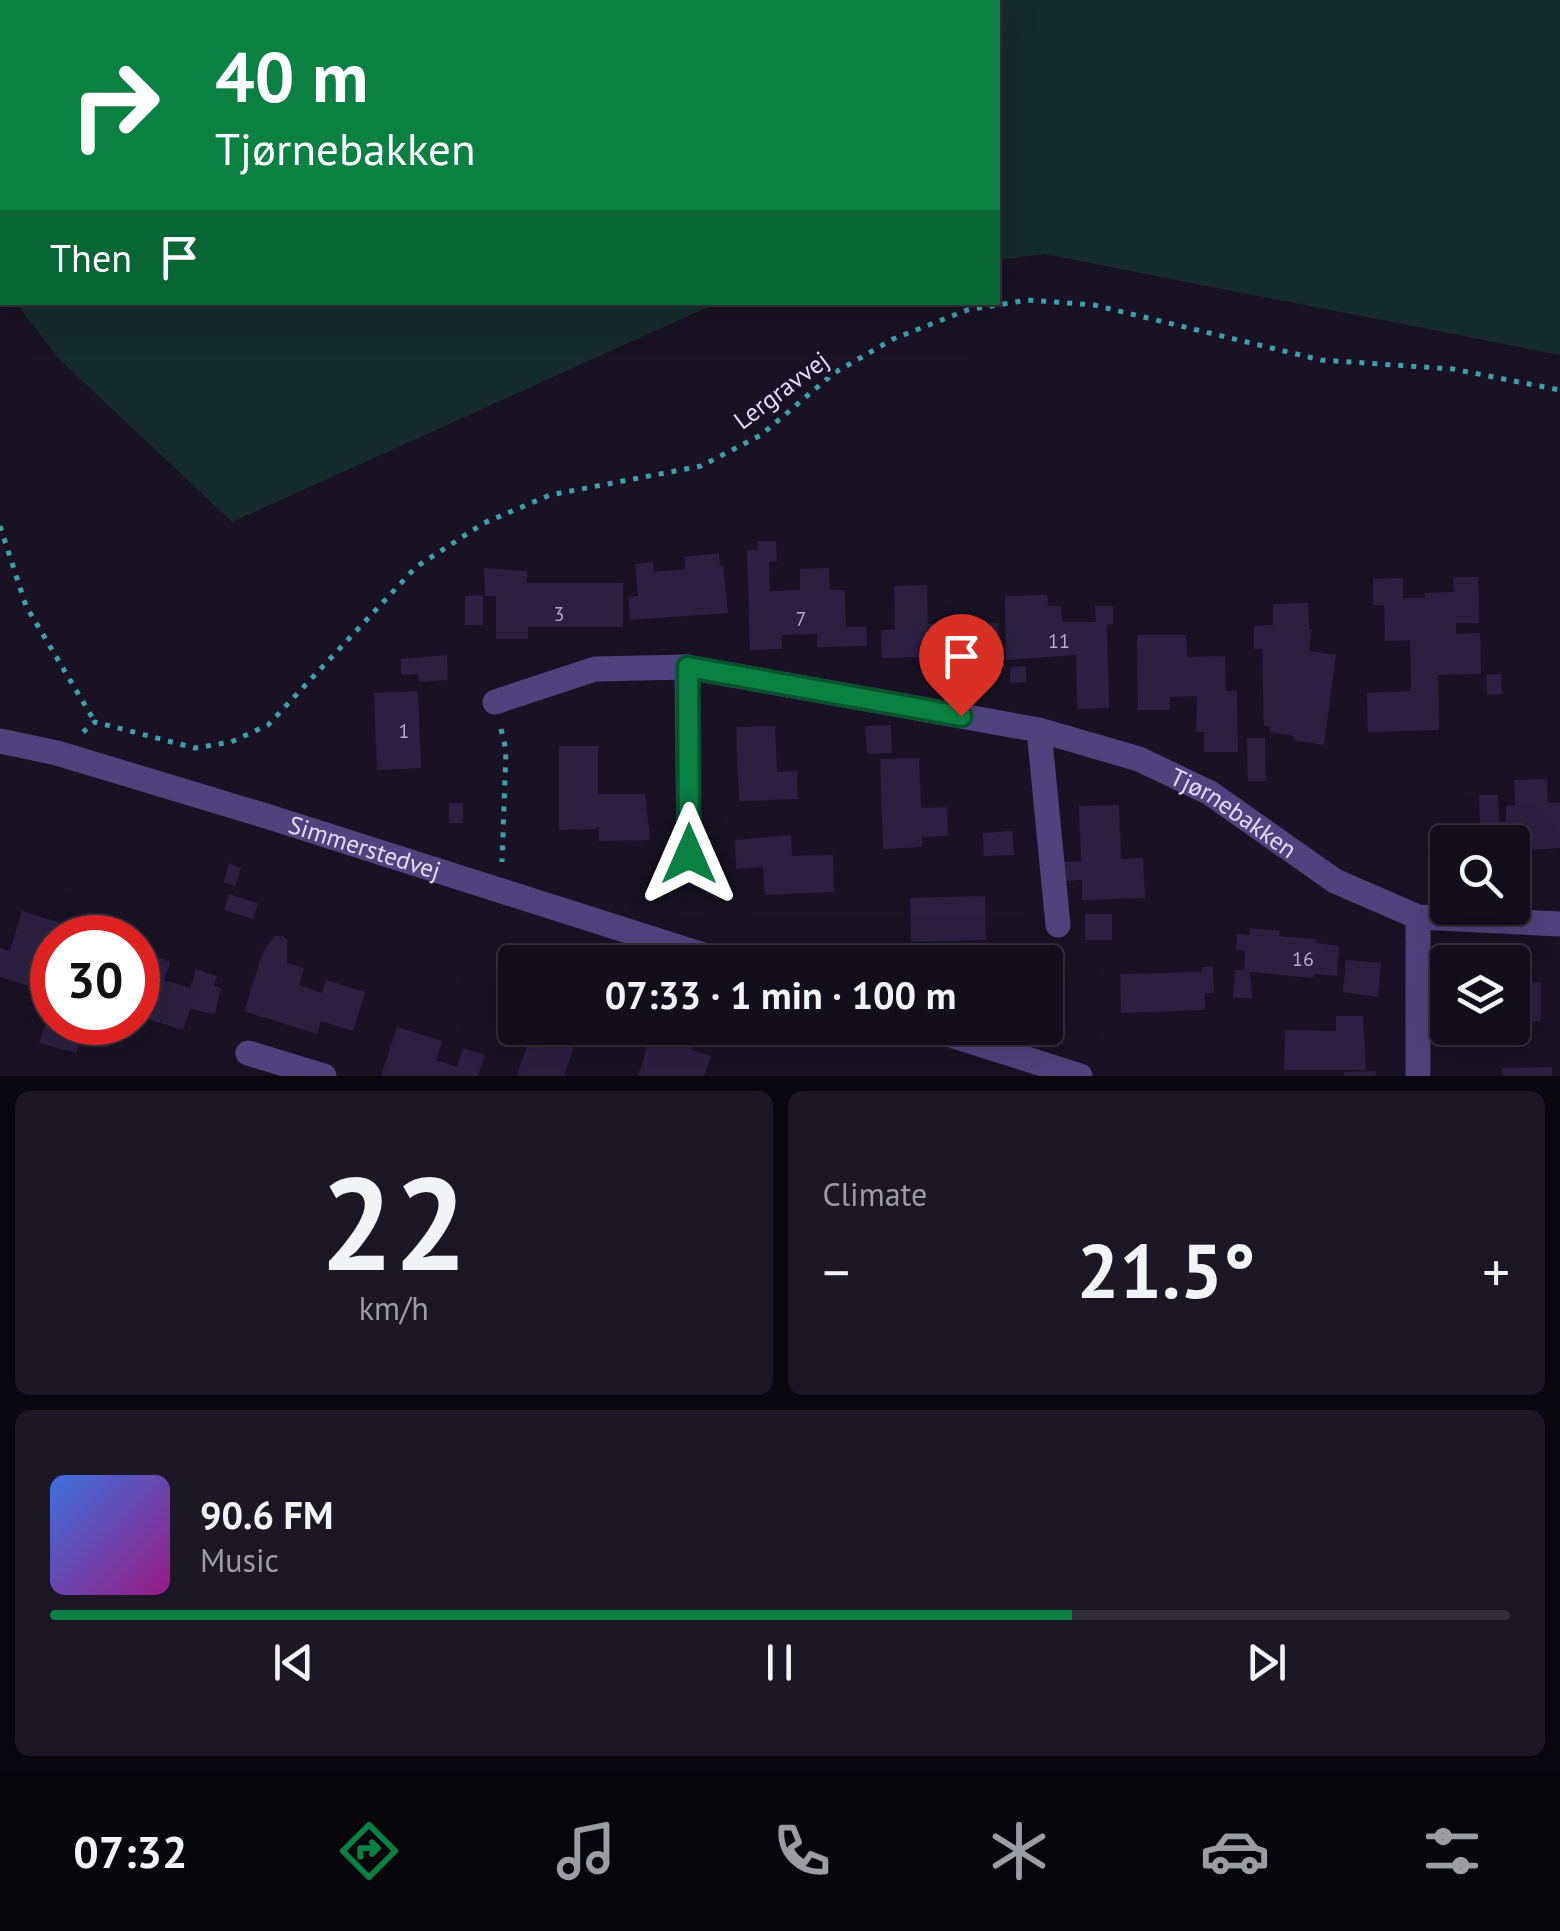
<!DOCTYPE html>
<html lang="en">
<head>
<meta charset="utf-8">
<style>
  :root { --surface:#120e1b; --page:#1b1724; --text:#f1f3f6; --muted:#9c9ca3; --line:#312e3a; --accent:#0b8043 }
  body { margin:0; font-family:"PT Sans",sans-serif; background:var(--page); color:var(--text); height:100vh; display:flex; flex-direction:column; font-size:38px; white-space:nowrap }
  * { box-sizing:border-box; margin:0 }
  p { font-size:32px; color:var(--muted) }
  .icon { flex:none; width:55px; height:55px; fill:none; stroke:currentColor; stroke-width:2; stroke-linecap:round; stroke-linejoin:round }
  .map { position:relative; height:1076px; overflow:hidden }
  .side { display:flex; flex-direction:column; gap:15px; padding:15px; background:#0a080f; flex:1 }
  .side>* { flex:none }
  .banner { position:absolute; left:0px; top:0px; width:1000px; height:305px; box-shadow:0 10px 40px #0002,0 0 0 2px var(--line); background:#0b8043; color:#fff; overflow:hidden }
  .tools { position:absolute; left:1430px; top:825px; display:grid; gap:20px }
  .tools a { display:grid; place-items:center; width:100px; height:100px; border-radius:10px; background:var(--surface); box-shadow:0 10px 40px #0002,0 0 0 2px var(--line); font-size:50px }
  .speed { position:absolute; left:30px; top:915px; display:flex; gap:20px; font-size:50px; font-weight:700; text-align:center }
  .speed>* { display:grid; place-content:center; width:130px; height:130px; border-radius:50%; background:var(--surface); box-shadow:0 10px 40px #0002,0 0 0 2px var(--line); line-height:1 }
  .speed .limit { border:15px solid #d22; background:#fff; color:#111 }
  .pin { position:absolute; display:grid; place-items:center; width:85px; height:85px; color:#fff; margin:-102px -42px; border-radius:50% 50% 50% 0; rotate:-45deg; box-shadow:0 0 10px #0007 }
  .pin .icon { rotate:45deg }
  .me { position:absolute; width:110px; margin:-55px; rotate:0deg; stroke-linejoin:round; filter:drop-shadow(0 0 8px #0008) }
  .turn { display:flex; align-items:center; gap:35px; height:210px; padding:0 50px; font-size:45px }
  .turn .icon { width:130px; height:130px; stroke-width:2.5 }
  .turn b { display:block; font-size:70px; line-height:85px }
  .then { display:flex; align-items:center; height:95px; padding:0 50px; background:#0003; gap:20px; font-size:38px }
  .big { font-size:75px; font-weight:800; line-height:1.1 }
  .side .card { flex:1; display:flex; flex-direction:column; justify-content:center; gap:15px; min-width:0; padding:0 35px; border-radius:15px; background:var(--page) }
  .side .dial { align-items:center; gap:0 }
  .dial b { font-size:130px; line-height:1 }
  .song { display:flex; align-items:center; gap:30px }
  .cover { width:120px; height:120px; border-radius:15px; background:linear-gradient(135deg,hsl(220 70% 55%),hsl(310 70% 35%)) }
  .played { height:10px; border-radius:5px; background:linear-gradient(90deg,var(--accent) 70%,var(--line) 70%) }
  .keys { display:flex; justify-content:space-around; direction:ltr }
  .heat { display:flex; justify-content:space-between; align-items:center; font-size:55px; direction:ltr }
  .side .tiles { flex:1; display:grid; gap:15px; grid-template-columns:1fr 1fr }
  .card:last-child { grid-column:span 2 }
  .trip { position:absolute; left:498px; top:945px; width:565px; height:100px; border-radius:10px; background:var(--surface); box-shadow:0 10px 40px #0002,0 0 0 2px var(--line); font-weight:800; line-height:100px; text-align:center }
  .tab-bar { display:flex; height:160px; justify-content:space-around; align-items:center; background:#07060b; color:var(--muted) }
  .tab-bar .icon { width:70px; height:70px }
  .tab-bar .active { color:var(--accent) }
  .tab-bar b { font-size:45px; color:var(--text) }
  .map>svg:first-child { display:block }
</style>
</head>
<body>
<div class="map">
<svg width="1560" height="1076" viewBox="0 0 1560 1076">
  <rect width="100%" height="100%" fill="#181224"/>
  <path fill="#162b2d" d="M 0,0 L 1560,0 L 1560,355 L 1044,254 L 998,260 L 998,2 L 2,2 L 2,285 Z
    M 16,303 L 717,303 L 232,522 L 59,359 Z"/>
  <path fill="#2c2042" d="M 757,541 L 776,541 L 777,561 L 769,562 L 770,591 L 800,590 L 800,569 L 829,568 L 830,590 L 845,590 L 846,627 L 866,626 L 867,646 L 817,647 L 817,634 L 782,635 L 782,649 L 750,650 L 747,550 L 758,550 Z
    M 719,553 L 720,566 L 723,565 L 728,613 L 630,620 L 628,597 L 638,596 L 635,564 L 653,562 L 654,572 L 686,569 L 684,557 Z
    M 484,568 L 527,571 L 527,583 L 623,583 L 623,627 L 528,627 L 528,639 L 496,639 L 496,596 L 485,596 Z
    M 1453,577 L 1478,577 L 1479,623 L 1456,623 L 1456,634 L 1480,633 L 1481,674 L 1438,675 L 1439,730 L 1368,732 L 1367,693 L 1411,691 L 1410,640 L 1385,641 L 1384,605 L 1373,605 L 1373,579 L 1403,578 L 1403,598 L 1425,598 L 1424,593 L 1454,592 Z
    M 927,585 L 928,624 L 998,623 L 998,655 L 882,658 L 881,630 L 895,629 L 894,586 Z
    M 483,595 L 483,625 L 465,625 L 465,596 Z
    M 1047,595 L 1048,606 L 1061,606 L 1062,622 L 1096,622 L 1095,606 L 1113,606 L 1113,624 L 1107,625 L 1109,708 L 1077,709 L 1076,655 L 1006,660 L 1005,596 Z
    M 1308,603 L 1309,629 L 1312,629 L 1309,651 L 1336,655 L 1324,745 L 1293,740 L 1294,736 L 1270,732 L 1271,726 L 1264,726 L 1262,649 L 1254,649 L 1254,626 L 1273,625 L 1273,604 Z
    M 1137,635 L 1186,635 L 1187,657 L 1225,656 L 1226,691 L 1237,691 L 1238,752 L 1204,752 L 1204,732 L 1196,732 L 1197,696 L 1170,697 L 1170,710 L 1138,710 Z
    M 447,655 L 448,680 L 419,682 L 418,674 L 401,675 L 401,659 Z
    M 1026,666 L 1026,682 L 1010,683 L 1010,667 Z
    M 1501,674 L 1502,694 L 1487,695 L 1486,675 Z
    M 418,691 L 421,768 L 377,770 L 374,693 Z
    M 891,725 L 892,753 L 867,754 L 865,726 Z
    M 775,726 L 777,772 L 797,771 L 798,799 L 739,801 L 736,727 Z
    M 1247,738 L 1265,738 L 1266,781 L 1248,781 Z
    M 559,746 L 598,746 L 598,794 L 645,794 L 650,840 L 599,841 L 599,826 L 596,829 L 559,830 Z
    M 919,758 L 921,808 L 947,807 L 948,836 L 922,837 L 922,847 L 883,849 L 880,759 Z
    M 1547,779 L 1548,803 L 1560,803 L 1560,848 L 1512,851 L 1512,842 L 1481,842 L 1479,795 L 1498,795 L 1499,822 L 1506,822 L 1506,806 L 1515,805 L 1514,780 Z
    M 449,803 L 463,803 L 463,823 L 449,823 Z
    M 1119,805 L 1121,859 L 1143,858 L 1145,898 L 1082,900 L 1082,880 L 1064,881 L 1063,862 L 1081,861 L 1079,806 Z
    M 1012,831 L 1014,855 L 984,856 L 983,833 Z
    M 791,835 L 792,856 L 833,855 L 834,892 L 765,895 L 763,867 L 736,869 L 735,840 Z
    M 229,863 L 241,868 L 235,886 L 224,882 Z
    M 229,894 L 258,903 L 253,919 L 224,910 Z
    M 985,896 L 986,940 L 911,942 L 910,898 Z
    M 22,911 L 93,933 L 91,938 L 52,938 L 51,993 L 0,977 L 0,948 L 10,951 Z
    M 1085,914 L 1112,914 L 1112,940 L 1085,940 Z
    M 1249,928 L 1280,931 L 1279,936 L 1317,939 L 1316,943 L 1339,946 L 1337,976 L 1314,974 L 1313,978 L 1250,972 L 1252,999 L 1233,997 L 1235,970 L 1244,970 L 1245,951 L 1236,950 L 1237,934 L 1249,935 Z
    M 274,936 L 283,936 L 287,940 L 287,963 L 304,968 L 299,985 L 322,993 L 326,980 L 365,992 L 353,1031 L 321,1021 L 317,1034 L 244,1011 L 263,952 Z
    M 967,946 L 999,946 L 999,962 L 967,962 Z
    M 138,950 L 170,962 L 164,980 L 190,988 L 196,969 L 217,976 L 214,986 L 221,988 L 215,1014 L 190,1009 L 183,1030 L 138,1016 Z
    M 1346,960 L 1381,963 L 1378,997 L 1343,992 Z
    M 1213,966 L 1214,993 L 1205,993 L 1205,1010 L 1121,1013 L 1120,974 L 1202,972 L 1202,967 Z
    M 1541,982 L 1541,1021 L 1512,1022 L 1512,983 Z
    M 52,1003 L 52,1022 L 79,1022 L 76,1032 L 82,1034 L 76,1053 L 39,1043 Z
    M 1336,1016 L 1363,1016 L 1366,1070 L 1284,1070 L 1285,1030 L 1336,1031 Z
    M 397,1027 L 442,1041 L 436,1060 L 457,1067 L 463,1048 L 485,1055 L 478,1076 L 381,1076 Z
    M 533,1028 L 556,1028 L 578,1034 L 564,1076 L 517,1076 Z
    M 653,1028 L 698,1028 L 691,1050 L 711,1056 L 704,1076 L 638,1076 Z
    M 1472,1030 L 1523,1030 L 1524,1046 L 1472,1046 Z
    M 1552,1067 L 1552,1076 L 1503,1076 L 1502,1068 Z
    M 1375,1071 L 1376,1076 L 1344,1076 L 1344,1072 Z"/>
  <g fill="none" stroke-linecap="round" stroke-linejoin="round">
    <path stroke="#3fa0a9" stroke-width="5" stroke-dasharray="5 8" stroke-linecap="butt" d="M 0,526 L 26,606 L 95,722
      M 501,729 L 506,750 L 502,862
      M 83,732 L 95,722 L 195,748 L 231,742 L 268,725 L 416,567 L 484,523 L 550,495 L 701,466 L 761,435 L 834,373 L 893,339 L 967,310 L 1028,300 L 1094,305 L 1321,360 L 1453,369 L 1560,390"/>
    <g stroke="#4e437d" stroke-width="25">
      <path d="M 687,667 L 689,855"/>
      <path id="s1" d="M 495,702 L 595,669 L 687,667 L 1039,730 L 1139,759 L 1210,793 L 1335,881 L 1418,917 L 1560,924"/>
      <path d="M 1039,730 L 1058,925"/>
      <path id="s2" d="M 0,741 L 57,753 L 266,816 L 725,962"/>
      <path d="M 929,1028 L 1080,1076"/>
      <path d="M 248,1053 L 324,1076"/>
      <path d="M 1418,1076 L 1418,917"/>
    </g>
  </g>
  <g fill="none" stroke-linecap="round" stroke-linejoin="round">
    <defs>
      <path id="route" d="M 689,854 L 688,667 L 961,716"/>
    </defs>
    <use href="#route" stroke="#07532c" stroke-width="25"/>
    <use href="#route" stroke="#0b8043" stroke-width="18"/>
  </g>
  <g text-anchor="middle" stroke-width="10" stroke-linejoin="round" paint-order="stroke">
    <g font-size="20" fill="#b4accc">
      <text x="559" y="621">3</text>
      <text x="801" y="626">7</text>
      <text x="1059" y="648">11</text>
      <text x="404" y="738">1</text>
      <text x="1303" y="966">16</text>
    </g>
    <g font-size="25" fill="#e2dafa" stroke="#181224">
      <text transform="translate(781 390) rotate(-37)" y="9">Lergravvej</text>
      <text dy="9" stroke="none"><textPath href="#s1" startOffset="768">Tjørnebakken</textPath></text>
      <text dy="9" stroke="none"><textPath href="#s2" startOffset="380">Simmerstedvej</textPath></text>
    </g>
  </g>
</svg>
<div class="tools">
<a><svg class="icon" aria-label="search" viewBox="0 0 24 24"><circle cx="10" cy="10" r="6"/><path d="M15 15l6 6"/></svg></a>
<a><svg class="icon" aria-label="layers" viewBox="0 0 24 24"><path d="M12 4l9 5-9 5-9-5zM3 14l9 5 9-5"/></svg></a>
</div>
<div class="speed"><div class="limit">30</div></div>
<div class="pin" style="left:961px;top:716px;background:#d93025"><svg class="icon" aria-label="arrive" viewBox="0 0 24 24"><path d="M6 21V4h12l-3 4 3 4H6"/></svg></div>
<svg class="me" style="left:689px;top:854px" viewBox="-20 -20 40 40"><path d="M0-17L14 15 0 8-14 15z" fill="#0b8043" stroke="#fff" stroke-width="4"/></svg>
<div class="trip">07:33 · 1 min · 100 m</div>
<div class="banner">
<div class="turn"><svg class="icon" aria-label="right" viewBox="0 0 24 24"><path d="M7 20v-9h11M14 6l5 5-5 5"/></svg><div><b>40 m</b>Tjørnebakken</div></div>
<div class="then">Then<svg class="icon" aria-label="arrive" viewBox="0 0 24 24"><path d="M6 21V4h12l-3 4 3 4H6"/></svg></div>
</div>
</div>
<section class="side">
<div class="tiles">
<div class="card dial"><b>22</b><p>km/h</p></div>
<div class="card"><p>Climate</p>
<div class="heat"><a>−</a><b class="big">21.5°</b><a>+</a></div>
</div>
<div class="card">
<div class="song"><i class="cover"></i><div><b>90.6 FM</b><p>Music</p></div></div>
<div class="played"></div>
<div class="keys"><svg class="icon" aria-label="previous" viewBox="0 0 24 24"><path d="M18 5L8 12l10 7zM5 5v14"/></svg><svg class="icon" aria-label="pause" viewBox="0 0 24 24"><path d="M8 5v14M16 5v14"/></svg><svg class="icon" aria-label="next" viewBox="0 0 24 24"><path d="M6 5l10 7-10 7zM19 5v14"/></svg></div>
</div>
</div>
</section>
<nav class="tab-bar">
<b>07:32</b>
<svg class="icon active" aria-label="directions" viewBox="0 0 24 24"><path d="M12 3l9 9-9 9-9-9zM9 14v-3h6M13 9l2 2-2 2"/></svg>
<svg class="icon" aria-label="music" viewBox="0 0 24 24"><path d="M9 18V5l10-2v13"/><circle cx="6" cy="18" r="3"/><circle cx="16" cy="16" r="3"/></svg>
<svg class="icon" aria-label="phone" viewBox="0 0 24 24"><path d="M5 4h4l2 5-3 2q2 4 5 5l2-3 5 2v4C11 20 4 13 5 4z"/></svg>
<svg class="icon" aria-label="climate" viewBox="0 0 24 24"><path d="M12 3v18M4 7l16 10M4 17L20 7"/></svg>
<svg class="icon" aria-label="car" viewBox="0 0 24 24"><path d="M5 17H2v-5l4-1 3-4h7l3 4 3 1v5h-3M9 17h6M6 11h13"/><circle cx="7" cy="17" r="2"/><circle cx="17" cy="17" r="2"/></svg>
<svg class="icon" aria-label="filters" viewBox="0 0 24 24"><path d="M4 7h16M4 17h16"/><circle cx="9" cy="7" r="2"/><circle cx="15" cy="17" r="2"/></svg>
</nav>
</body>
</html>
